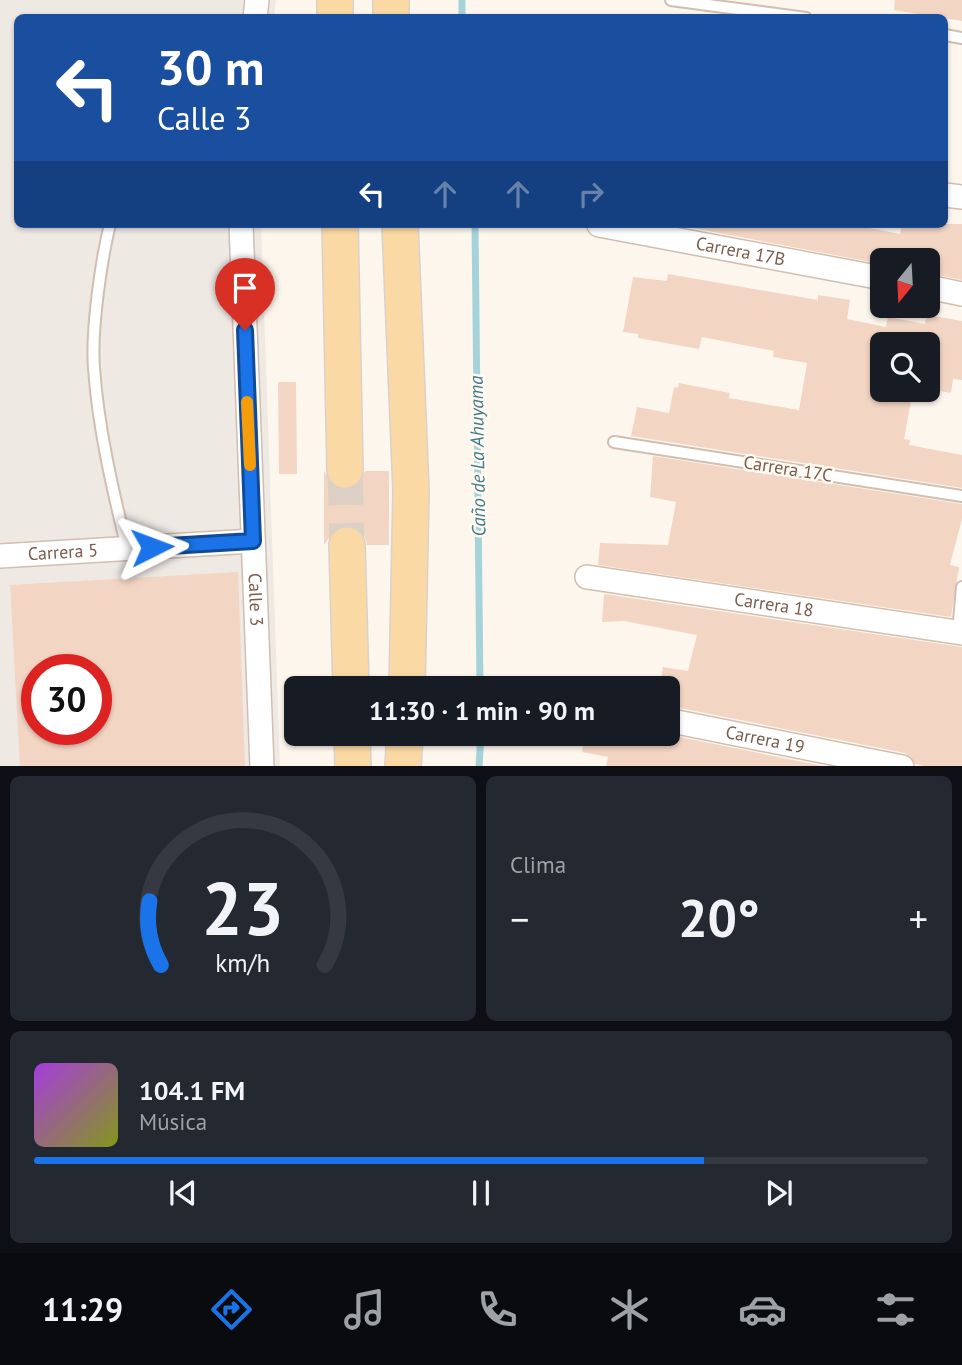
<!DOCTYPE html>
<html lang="es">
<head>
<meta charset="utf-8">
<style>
  :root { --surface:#171b24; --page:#242831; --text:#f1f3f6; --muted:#9ea1a6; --line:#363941; --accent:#1a73e8 }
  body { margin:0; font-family:"PT Sans",sans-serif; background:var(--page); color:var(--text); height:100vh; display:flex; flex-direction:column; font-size:26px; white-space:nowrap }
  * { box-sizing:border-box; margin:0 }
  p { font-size:23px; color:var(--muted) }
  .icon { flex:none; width:38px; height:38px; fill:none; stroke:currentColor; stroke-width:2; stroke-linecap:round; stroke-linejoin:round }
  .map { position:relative; height:766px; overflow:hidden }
  .details { display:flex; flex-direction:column; gap:10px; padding:10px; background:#0d0f14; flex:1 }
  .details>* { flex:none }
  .banner { position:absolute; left:14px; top:14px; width:934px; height:214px; border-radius:10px; box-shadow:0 2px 5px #0004; background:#1a4fa0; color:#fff; overflow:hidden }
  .needle { width:46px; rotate:198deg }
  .fabs { position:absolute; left:870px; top:248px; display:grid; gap:14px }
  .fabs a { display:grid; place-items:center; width:70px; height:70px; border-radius:10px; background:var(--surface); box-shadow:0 2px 5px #0004; font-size:35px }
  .speed { position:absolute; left:21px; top:654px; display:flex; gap:14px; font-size:35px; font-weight:700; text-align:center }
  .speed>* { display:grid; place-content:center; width:91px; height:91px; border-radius:50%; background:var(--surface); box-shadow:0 2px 5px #0004; line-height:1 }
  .speed .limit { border:10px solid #d22; background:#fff; color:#111 }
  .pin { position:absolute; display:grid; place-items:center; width:60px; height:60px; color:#fff; margin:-72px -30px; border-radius:50% 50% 50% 0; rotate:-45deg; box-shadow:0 0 7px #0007 }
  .pin .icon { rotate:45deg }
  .me { position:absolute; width:77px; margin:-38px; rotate:87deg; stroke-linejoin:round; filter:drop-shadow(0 0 5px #0008) }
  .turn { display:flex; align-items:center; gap:24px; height:147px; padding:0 28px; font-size:32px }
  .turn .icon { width:91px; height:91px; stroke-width:2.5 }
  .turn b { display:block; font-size:49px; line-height:60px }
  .lanes { display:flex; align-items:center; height:66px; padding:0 28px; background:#0003; justify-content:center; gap:35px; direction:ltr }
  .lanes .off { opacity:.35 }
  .big { font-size:52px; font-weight:800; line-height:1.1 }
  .details .tile { flex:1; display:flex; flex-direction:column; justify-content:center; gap:10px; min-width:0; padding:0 24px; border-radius:10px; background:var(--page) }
  .details .dial { align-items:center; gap:0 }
  .dial svg { height:182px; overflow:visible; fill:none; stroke:var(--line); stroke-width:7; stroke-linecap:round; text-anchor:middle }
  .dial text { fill:var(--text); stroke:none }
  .song { display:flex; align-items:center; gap:21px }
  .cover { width:84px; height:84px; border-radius:10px; background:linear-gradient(135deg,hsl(280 70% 55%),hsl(70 70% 35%)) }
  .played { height:7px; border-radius:4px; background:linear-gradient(90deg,var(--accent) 75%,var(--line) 75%) }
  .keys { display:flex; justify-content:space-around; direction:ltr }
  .heat { display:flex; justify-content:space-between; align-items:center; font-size:38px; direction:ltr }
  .details .tiles { flex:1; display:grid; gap:10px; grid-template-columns:1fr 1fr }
  .tile:last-child { grid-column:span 2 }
  .trip { position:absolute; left:284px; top:676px; width:396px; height:70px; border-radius:10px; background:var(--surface); box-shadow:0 2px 5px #0004; font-weight:800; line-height:70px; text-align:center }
  .tab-bar { display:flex; height:112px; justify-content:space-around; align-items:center; background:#090b0e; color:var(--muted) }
  .tab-bar .icon { width:49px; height:49px }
  .tab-bar .on { color:var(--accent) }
  .tab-bar b { font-size:32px; color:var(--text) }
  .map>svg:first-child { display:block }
</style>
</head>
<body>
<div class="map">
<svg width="962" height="767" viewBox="0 0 962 767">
  <rect width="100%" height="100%" fill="#fdf6ec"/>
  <path fill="#efe9e4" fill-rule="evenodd" d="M 0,0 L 276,0 L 274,17 L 18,18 L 18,224 L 261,224 L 280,766 L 0,766 ZM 37,670 L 96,670 L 96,730 L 37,730 Z"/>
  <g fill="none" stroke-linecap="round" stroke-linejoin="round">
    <path stroke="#a5d3da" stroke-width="7" d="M 462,0 L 462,18
      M 475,224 L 480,688
      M 479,767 L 481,733"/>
  </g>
  <path fill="#f3d5c3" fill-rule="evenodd" d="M 895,0 L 962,0 L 962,21 L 894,10 Z
    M 672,224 L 849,224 L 900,234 L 902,224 L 962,224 L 962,280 L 928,273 L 928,261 L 882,261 L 882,264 Z
    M 668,274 L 818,300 L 818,295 L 850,300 L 847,319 L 886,327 L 888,317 L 925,324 L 927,315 L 962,321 L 962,380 L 953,379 L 951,393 L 928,389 L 928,345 L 882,345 L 882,390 L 913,390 L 904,439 L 910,440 L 909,445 L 962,455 L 962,488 L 631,436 L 637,407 L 669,413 L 674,387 L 678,388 L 679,383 L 730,393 L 729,398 L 799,410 L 807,363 L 773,357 L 774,351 L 702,337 L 699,349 L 638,338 L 638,334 L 623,332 L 633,277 L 667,281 Z
    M 278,382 L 296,382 L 297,474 L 279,474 Z
    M 653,456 L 962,504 L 962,519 L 950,565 L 959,567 L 951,617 L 598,565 L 600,543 L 668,545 L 676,502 L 650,497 Z
    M 324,471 L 335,487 L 345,490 L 356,487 L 365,471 L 389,471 L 389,545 L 367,545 L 364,534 L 347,525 L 336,528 L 324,545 Z
    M 238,572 L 245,767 L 20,767 L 10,585 ZM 37,670 L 96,670 L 96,730 L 37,730 Z
    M 604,594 L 962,647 L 962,767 L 928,767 L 915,764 L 905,753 L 675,707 L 676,704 L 667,702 L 667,688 L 659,688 L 663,667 L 688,671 L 697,635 L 624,621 L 602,622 Z
    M 586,733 L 630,733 L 669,740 L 670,735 L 828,767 L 606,767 L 608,757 L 582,752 Z"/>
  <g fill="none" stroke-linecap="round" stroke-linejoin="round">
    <path stroke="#dcd0c4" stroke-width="35" stroke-dasharray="35 18" stroke-linecap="butt" d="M 345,470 L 347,545"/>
    <defs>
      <path id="service" d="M 671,0 L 806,18
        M 945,35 L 962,38
        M 110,224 C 101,261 91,330 94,368 C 98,427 113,492 127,548
        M 614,442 L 962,496
        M 958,632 L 962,587"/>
      <g id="minor">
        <path d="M 255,18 L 257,0"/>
        <path d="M 945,195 L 962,197"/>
        <path id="s1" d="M 241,224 L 262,767"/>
        <path id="s2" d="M 599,225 L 882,278"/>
        <path d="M 928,287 L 962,294"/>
        <path id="s3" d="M 0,556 L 253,541"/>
        <path id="s4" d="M 587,577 L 962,633"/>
        <path id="s5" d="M 667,720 L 902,767"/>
      </g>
      <path id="primary" d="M 335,0 L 335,18
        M 391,0 L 391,18
        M 340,224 L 345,470
        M 400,224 L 411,491 L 407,688
        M 347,545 L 351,688
        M 352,733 L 353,767
        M 403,767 L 405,733"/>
    </defs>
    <use href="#service" stroke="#d1beb0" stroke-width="14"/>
    <use href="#minor" stroke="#d1beb0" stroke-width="26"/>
    <use href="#primary" stroke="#dad1cd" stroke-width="38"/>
    <use href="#service" stroke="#fff" stroke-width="10"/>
    <use href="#minor" stroke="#fff" stroke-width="23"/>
    <use href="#primary" stroke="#fbd9a5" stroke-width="35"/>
  </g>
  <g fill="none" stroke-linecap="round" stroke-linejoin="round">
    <defs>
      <path id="route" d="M 152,547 L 253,541 L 245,330"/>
    </defs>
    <use href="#route" stroke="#114b97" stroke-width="18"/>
    <use href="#route" stroke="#1a73e8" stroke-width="12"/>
    <path stroke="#f59e0b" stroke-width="12" d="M 247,402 L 250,465"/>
  </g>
  <g text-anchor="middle" stroke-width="5" stroke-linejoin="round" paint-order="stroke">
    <g font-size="18" fill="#7a5c4d" stroke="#fffaf3">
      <text dy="6" stroke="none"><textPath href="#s2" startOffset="144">Carrera 17B</textPath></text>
      <text transform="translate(788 469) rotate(9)" y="6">Carrera 17C</text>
      <text dy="6" stroke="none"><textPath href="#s3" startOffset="63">Carrera 5</textPath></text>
      <text dy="6" stroke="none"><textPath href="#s1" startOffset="376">Calle 3</textPath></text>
      <text dy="6" stroke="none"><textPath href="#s4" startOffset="189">Carrera 18</textPath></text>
      <text dy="6" stroke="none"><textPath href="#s5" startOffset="100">Carrera 19</textPath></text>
    </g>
    <g font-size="19" font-style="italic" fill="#437c86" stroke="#fffaf3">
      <text transform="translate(477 456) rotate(-91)" y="7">Caño de La Ahuyama</text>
    </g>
  </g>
</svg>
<div class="fabs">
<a><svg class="needle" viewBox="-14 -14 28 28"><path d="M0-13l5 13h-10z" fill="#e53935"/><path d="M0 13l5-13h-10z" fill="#9ea1a6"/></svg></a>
<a><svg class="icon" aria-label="search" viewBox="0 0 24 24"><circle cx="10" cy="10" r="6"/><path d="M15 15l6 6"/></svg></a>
</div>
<div class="speed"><div class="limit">30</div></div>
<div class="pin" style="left:245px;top:330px;background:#d93025"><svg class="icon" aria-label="arrive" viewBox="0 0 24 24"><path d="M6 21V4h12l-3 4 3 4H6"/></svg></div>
<svg class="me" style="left:152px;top:547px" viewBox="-20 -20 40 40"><path d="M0-17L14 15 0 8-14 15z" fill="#1a73e8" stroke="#fff" stroke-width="4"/></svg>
<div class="trip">11:30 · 1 min · 90 m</div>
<div class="banner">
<div class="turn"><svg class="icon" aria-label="left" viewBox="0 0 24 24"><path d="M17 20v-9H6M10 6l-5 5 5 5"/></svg><div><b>30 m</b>Calle 3</div></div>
<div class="lanes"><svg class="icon" aria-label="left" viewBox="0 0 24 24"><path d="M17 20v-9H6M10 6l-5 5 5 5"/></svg><svg class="icon off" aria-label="ahead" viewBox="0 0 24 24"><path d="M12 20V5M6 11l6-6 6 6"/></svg><svg class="icon off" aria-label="ahead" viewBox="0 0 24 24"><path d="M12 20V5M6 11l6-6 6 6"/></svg><svg class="icon off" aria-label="right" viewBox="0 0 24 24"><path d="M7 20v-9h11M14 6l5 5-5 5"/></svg></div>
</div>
</div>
<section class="details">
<div class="tiles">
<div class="tile dial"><svg viewBox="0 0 100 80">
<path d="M14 69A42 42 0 1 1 86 69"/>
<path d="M14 69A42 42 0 0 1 9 41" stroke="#1a73e8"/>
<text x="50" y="56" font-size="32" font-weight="700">23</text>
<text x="50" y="72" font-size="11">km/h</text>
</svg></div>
<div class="tile"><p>Clima</p>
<div class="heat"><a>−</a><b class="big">20°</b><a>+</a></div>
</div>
<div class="tile">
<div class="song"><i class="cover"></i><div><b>104.1 FM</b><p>Música</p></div></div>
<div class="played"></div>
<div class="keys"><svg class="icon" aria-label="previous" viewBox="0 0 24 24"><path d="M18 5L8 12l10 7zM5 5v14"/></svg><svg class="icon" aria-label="pause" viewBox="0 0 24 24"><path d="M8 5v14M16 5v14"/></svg><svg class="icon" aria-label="next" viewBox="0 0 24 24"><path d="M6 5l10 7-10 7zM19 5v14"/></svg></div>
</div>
</div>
</section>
<nav class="tab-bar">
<b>11:29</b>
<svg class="icon on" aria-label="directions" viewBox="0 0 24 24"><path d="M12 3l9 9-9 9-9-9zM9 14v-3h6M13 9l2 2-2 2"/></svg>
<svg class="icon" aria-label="music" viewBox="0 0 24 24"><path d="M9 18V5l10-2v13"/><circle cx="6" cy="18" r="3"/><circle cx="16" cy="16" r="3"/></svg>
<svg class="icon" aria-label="phone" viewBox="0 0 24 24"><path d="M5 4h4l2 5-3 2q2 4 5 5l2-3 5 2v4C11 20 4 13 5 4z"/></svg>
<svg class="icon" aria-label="climate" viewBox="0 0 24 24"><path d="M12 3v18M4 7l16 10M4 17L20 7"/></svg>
<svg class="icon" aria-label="car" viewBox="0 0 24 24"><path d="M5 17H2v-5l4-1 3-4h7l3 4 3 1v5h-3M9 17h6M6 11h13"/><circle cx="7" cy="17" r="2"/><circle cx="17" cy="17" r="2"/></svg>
<svg class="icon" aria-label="filters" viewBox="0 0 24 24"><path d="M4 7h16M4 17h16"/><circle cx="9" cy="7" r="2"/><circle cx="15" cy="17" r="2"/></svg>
</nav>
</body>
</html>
